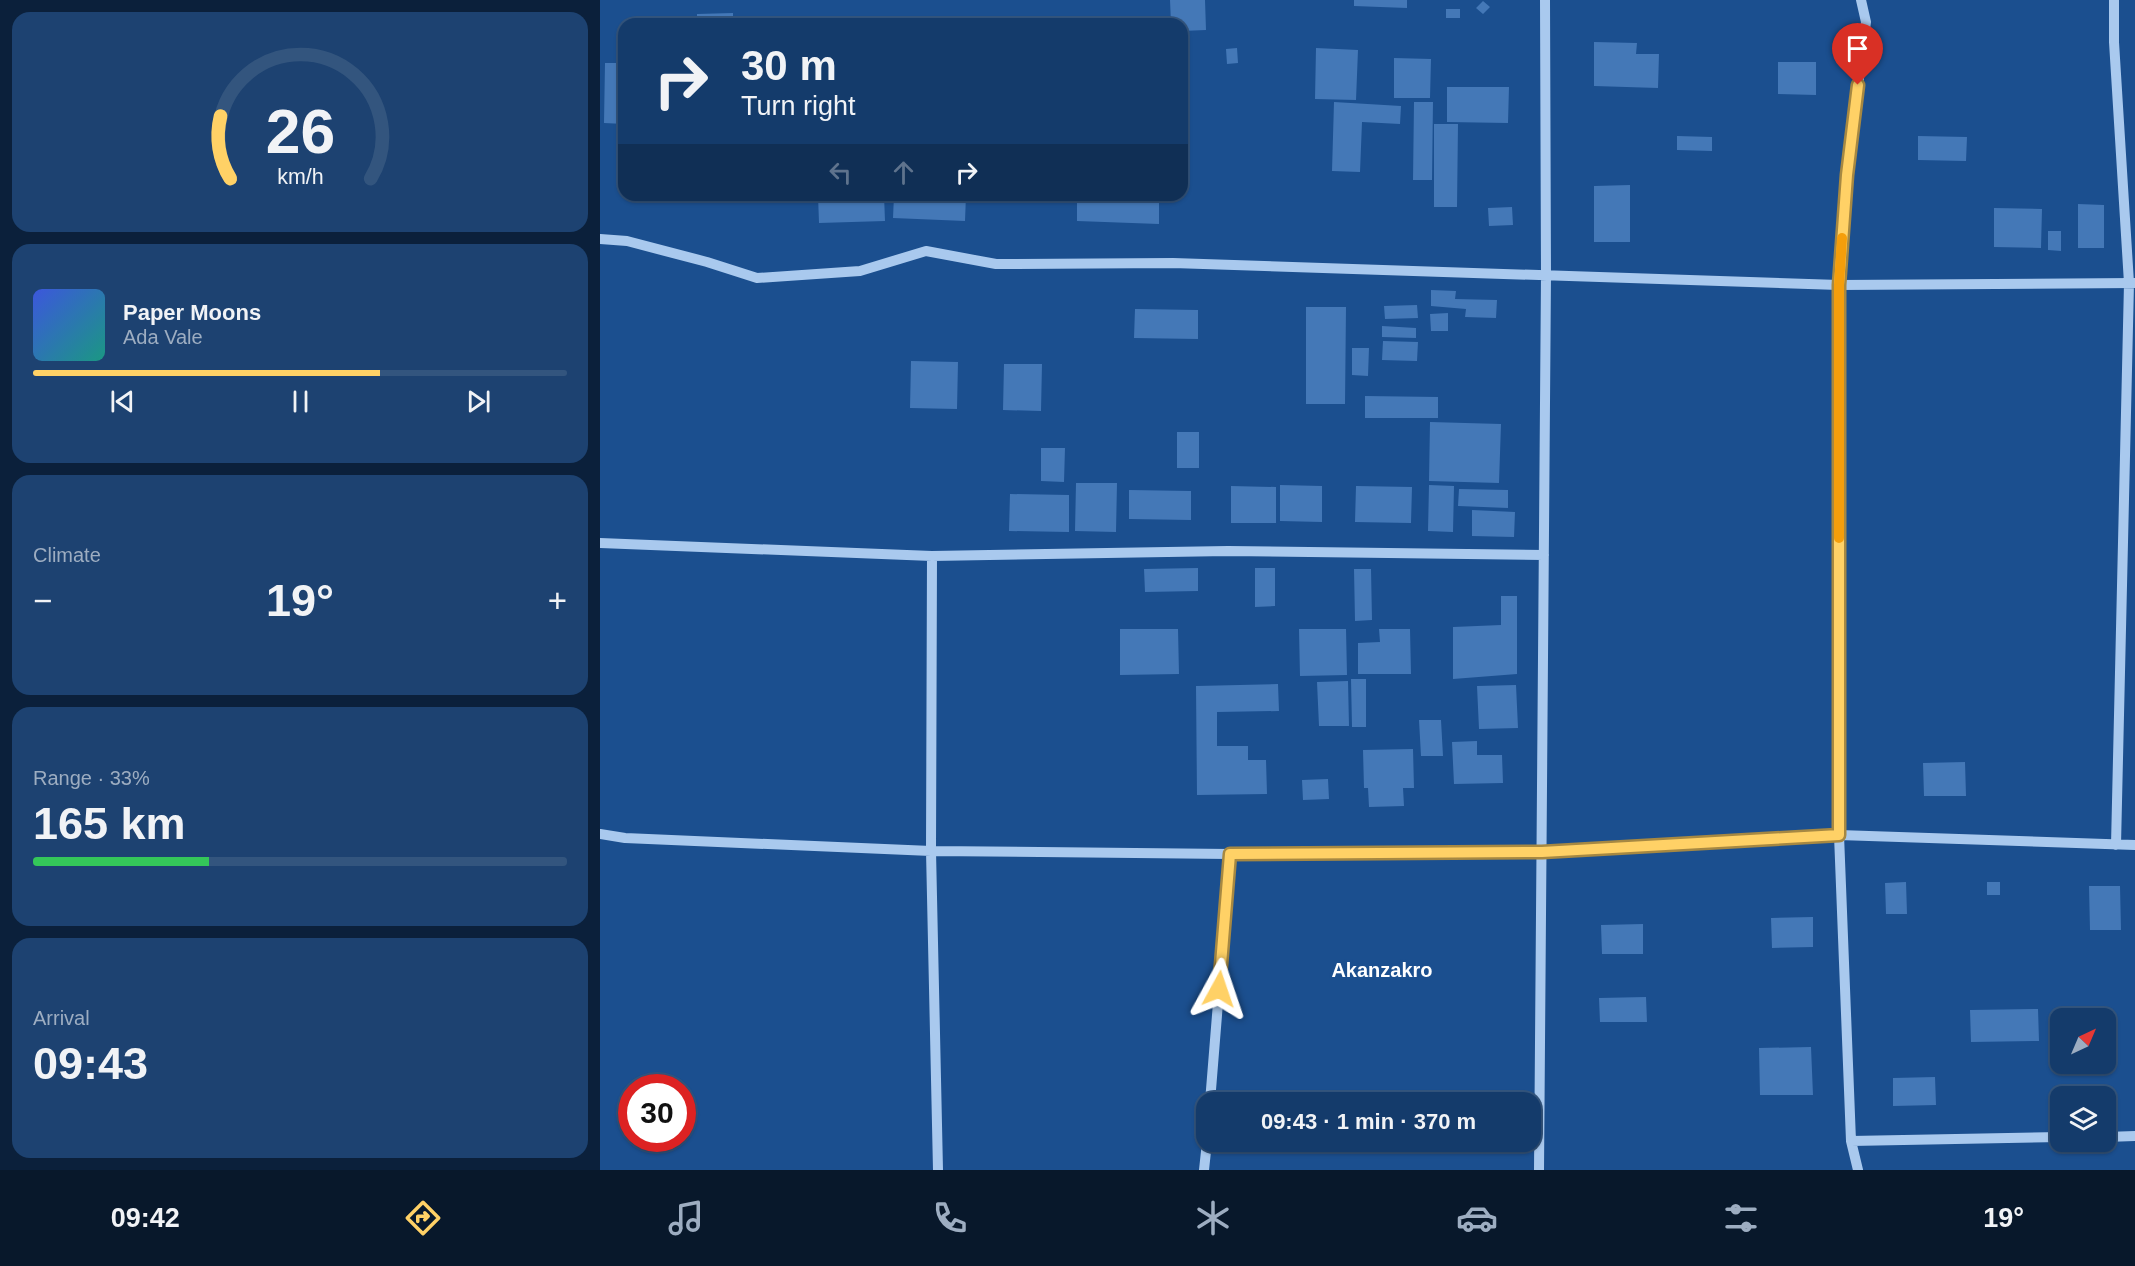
<!DOCTYPE html>
<html lang="en">
<head>
<meta charset="utf-8">
<style>
  :root { --surface:#143b6b; --page:#1d4271; --text:#f1f3f6; --muted:#9dadc1; --line:#33557e; --accent:#ffd166 }
  body { margin:0; font-family:Helvetica,sans-serif; background:var(--page); color:var(--text); height:100vh; display:flex; flex-direction:column; font-size:22px; white-space:nowrap }
  * { box-sizing:border-box; margin:0 }
  p { font-size:20px; color:var(--muted) }
  .icon { flex:none; width:33px; height:33px; fill:none; stroke:currentColor; stroke-width:2; stroke-linecap:round; stroke-linejoin:round }
  .map { position:relative; flex:1; overflow:hidden }
  .drawer { display:flex; flex-direction:column; gap:12px; padding:12px; background:#0b203b; width:600px }
  .drawer>* { flex:none }
  .banner { position:absolute; left:18px; top:18px; width:570px; height:183px; border-radius:18px; box-shadow:0 2px 4px #0004,0 0 0 2px var(--line); background:#143b6b; color:var(--text); overflow:hidden }
  .needle { width:39px; rotate:44deg }
  .controls { position:absolute; left:1450px; top:1008px; display:grid; gap:12px }
  .controls a { display:grid; place-items:center; width:66px; height:66px; border-radius:12px; background:var(--surface); box-shadow:0 2px 4px #0004,0 0 0 2px var(--line); font-size:30px }
  .speed { position:absolute; left:18px; top:1074px; display:flex; gap:12px; font-size:30px; font-weight:700; text-align:center }
  .speed>* { display:grid; place-content:center; width:78px; height:78px; border-radius:50%; background:var(--surface); box-shadow:0 2px 4px #0004,0 0 0 2px var(--line); line-height:1 }
  .speed .limit { border:9px solid #d22; background:#fff; color:#111 }
  .pin { position:absolute; display:grid; place-items:center; width:51px; height:51px; color:#fff; margin:-62px -26px; border-radius:50% 50% 50% 0; rotate:-45deg; box-shadow:0 0 6px #0007 }
  .pin .icon { rotate:45deg }
  .me { position:absolute; width:66px; margin:-33px; rotate:5deg; stroke-linejoin:round; filter:drop-shadow(0 0 4px #0008) }
  .turn { display:flex; align-items:center; gap:21px; height:126px; padding:0 24px; font-size:27px }
  .turn .icon { width:78px; height:78px; stroke-width:2.5 }
  .turn b { display:block; font-size:42px; line-height:51px }
  .lanes { display:flex; align-items:center; height:57px; padding:0 24px; background:#0003; justify-content:center; gap:30px; direction:ltr }
  .lanes .off { opacity:.35 }
  .big { font-size:45px; font-weight:700; line-height:1.1 }
  .drawer .card { flex:1; display:flex; flex-direction:column; justify-content:center; gap:9px; min-width:0; padding:0 21px; border-radius:18px; background:var(--page) }
  .drawer .dial { align-items:center; gap:0 }
  .dial svg { height:156px; overflow:visible; fill:none; stroke:var(--line); stroke-width:7; stroke-linecap:round; text-anchor:middle }
  .dial text { fill:var(--text); stroke:none }
  .song { display:flex; align-items:center; gap:18px }
  .cover { width:72px; height:72px; border-radius:9px; background:linear-gradient(135deg,hsl(230 70% 55%),hsl(170 70% 35%)) }
  .played { height:6px; border-radius:3px; background:linear-gradient(90deg,var(--accent) 65%,var(--line) 65%) }
  .keys { display:flex; justify-content:space-around; direction:ltr }
  .heat { display:flex; justify-content:space-between; align-items:center; font-size:33px; direction:ltr }
  .charge { height:9px; border-radius:4px; background:linear-gradient(90deg,#34c759 33%,var(--line) 0) }
  .trip { position:absolute; left:596px; top:1092px; width:345px; height:60px; border-radius:18px; background:var(--surface); box-shadow:0 2px 4px #0004,0 0 0 2px var(--line); font-weight:700; line-height:60px; text-align:center }
  .tab-bar { display:flex; height:96px; justify-content:space-around; align-items:center; background:#08182b; color:var(--muted) }
  .tab-bar .icon { width:42px; height:42px }
  .tab-bar .on { color:var(--accent) }
  .tab-bar b { font-size:27px; color:var(--text) }
  main { display:flex; flex:1; min-height:0 }
  .map>svg:first-child { display:block }
</style>
</head>
<body>
<main>
<section class="drawer">
<div class="card dial"><svg viewBox="0 0 100 80">
<path d="M14 69A42 42 0 1 1 86 69"/>
<path d="M14 69A42 42 0 0 1 9 37" stroke="#ffd166"/>
<text x="50" y="56" font-size="32" font-weight="700">26</text>
<text x="50" y="72" font-size="11">km/h</text>
</svg></div>
<div class="card">
<div class="song"><i class="cover"></i><div><b>Paper Moons</b><p>Ada Vale</p></div></div>
<div class="played"></div>
<div class="keys"><svg class="icon" aria-label="previous" viewBox="0 0 24 24"><path d="M18 5L8 12l10 7zM5 5v14"/></svg><svg class="icon" aria-label="pause" viewBox="0 0 24 24"><path d="M8 5v14M16 5v14"/></svg><svg class="icon" aria-label="next" viewBox="0 0 24 24"><path d="M6 5l10 7-10 7zM19 5v14"/></svg></div>
</div>
<div class="card"><p>Climate</p>
<div class="heat"><a>−</a><b class="big">19°</b><a>+</a></div>
</div>
<div class="card"><p>Range · 33%</p><b class="big">165 km</b><div class="charge"></div></div>
<div class="card"><p>Arrival</p><b class="big">09:43</b></div>
</section>
<div class="map">
<svg width="1535" height="1170" viewBox="0 0 1535 1170">
  <rect width="100%" height="100%" fill="#1b4f8f"/>
  <path fill="#4478b7" d="M 570,0 L 605,0 L 606,30 L 582,31 L 582,24 L 571,24 Z
    M 754,0 L 807,0 L 807,8 L 754,6 Z
    M 883,1 L 890,7 L 883,14 L 876,8 Z
    M 846,9 L 860,9 L 860,18 L 846,18 Z
    M 133,13 L 133,24 L 97,24 L 97,14 Z
    M 994,42 L 1037,43 L 1036,54 L 1059,54 L 1058,88 L 994,86 Z
    M 637,48 L 638,63 L 627,64 L 626,49 Z
    M 716,48 L 758,50 L 756,100 L 715,99 Z
    M 794,58 L 831,59 L 830,98 L 794,98 Z
    M 1178,62 L 1216,62 L 1216,95 L 1178,94 Z
    M 5,63 L 24,63 L 24,124 L 4,123 Z
    M 847,87 L 909,87 L 908,123 L 847,122 Z
    M 734,102 L 801,106 L 800,124 L 762,122 L 760,172 L 732,171 Z
    M 814,102 L 833,102 L 832,180 L 813,180 Z
    M 834,124 L 858,124 L 857,207 L 834,207 Z
    M 1077,136 L 1112,137 L 1112,151 L 1077,150 Z
    M 1318,136 L 1367,137 L 1366,161 L 1318,160 Z
    M 1030,185 L 1030,242 L 994,242 L 994,186 Z
    M 218,195 L 284,195 L 285,221 L 219,223 Z
    M 294,195 L 366,195 L 365,221 L 293,218 Z
    M 477,195 L 559,195 L 559,224 L 477,221 Z
    M 1478,204 L 1504,205 L 1504,248 L 1478,248 Z
    M 912,207 L 913,225 L 889,226 L 888,208 Z
    M 1394,208 L 1442,209 L 1441,248 L 1394,247 Z
    M 1448,231 L 1461,231 L 1461,251 L 1448,250 Z
    M 831,290 L 856,291 L 855,299 L 897,300 L 896,318 L 865,317 L 866,309 L 831,306 Z
    M 817,305 L 818,318 L 785,319 L 784,306 Z
    M 706,307 L 746,307 L 745,404 L 706,404 Z
    M 535,309 L 598,310 L 598,339 L 534,338 Z
    M 848,313 L 848,331 L 831,331 L 830,314 Z
    M 782,326 L 816,328 L 816,338 L 782,337 Z
    M 783,341 L 818,342 L 817,361 L 782,360 Z
    M 752,348 L 769,348 L 768,376 L 752,375 Z
    M 311,361 L 358,362 L 357,409 L 310,408 Z
    M 404,364 L 442,364 L 441,411 L 403,410 Z
    M 765,396 L 838,397 L 838,418 L 765,418 Z
    M 830,422 L 901,424 L 899,483 L 829,481 Z
    M 577,432 L 599,432 L 599,468 L 577,468 Z
    M 441,448 L 465,448 L 464,482 L 441,481 Z
    M 476,483 L 517,483 L 516,532 L 475,531 Z
    M 680,485 L 722,486 L 722,522 L 680,521 Z
    M 829,485 L 854,486 L 853,532 L 828,531 Z
    M 631,486 L 676,487 L 676,523 L 631,523 Z
    M 756,486 L 812,487 L 811,523 L 755,522 Z
    M 859,489 L 908,490 L 908,508 L 858,506 Z
    M 529,490 L 591,491 L 591,520 L 529,519 Z
    M 410,494 L 469,495 L 469,532 L 409,531 Z
    M 872,510 L 915,512 L 914,537 L 872,536 Z
    M 598,568 L 598,591 L 545,592 L 544,569 Z
    M 655,568 L 675,568 L 675,606 L 655,607 Z
    M 754,569 L 771,569 L 772,620 L 755,621 Z
    M 901,596 L 917,596 L 917,674 L 853,679 L 853,627 L 901,625 Z
    M 520,629 L 578,629 L 579,674 L 520,675 Z
    M 699,629 L 746,629 L 747,675 L 700,676 Z
    M 779,629 L 810,629 L 811,674 L 758,674 L 758,643 L 780,642 Z
    M 751,679 L 766,679 L 766,727 L 752,727 Z
    M 748,681 L 749,726 L 719,726 L 717,682 Z
    M 678,684 L 679,711 L 617,712 L 617,746 L 648,746 L 648,760 L 666,760 L 667,794 L 597,795 L 596,686 Z
    M 916,685 L 918,728 L 879,729 L 877,686 Z
    M 819,720 L 841,720 L 843,756 L 821,756 Z
    M 877,741 L 877,755 L 902,755 L 903,783 L 854,784 L 852,742 Z
    M 813,749 L 814,788 L 803,788 L 804,806 L 769,807 L 768,788 L 764,788 L 763,750 Z
    M 1365,762 L 1366,796 L 1324,796 L 1323,763 Z
    M 728,779 L 729,799 L 703,800 L 702,780 Z
    M 1306,882 L 1307,914 L 1286,914 L 1285,883 Z
    M 1387,882 L 1400,882 L 1400,895 L 1387,895 Z
    M 1489,886 L 1520,886 L 1521,930 L 1490,930 Z
    M 1213,917 L 1213,947 L 1172,948 L 1171,918 Z
    M 1043,924 L 1043,954 L 1002,954 L 1001,925 Z
    M 1046,997 L 1047,1022 L 1000,1022 L 999,998 Z
    M 1438,1009 L 1439,1041 L 1371,1042 L 1370,1010 Z
    M 1211,1047 L 1213,1095 L 1160,1095 L 1159,1048 Z
    M 1335,1077 L 1336,1105 L 1293,1106 L 1293,1078 Z"/>
  <g fill="none" stroke-linecap="round" stroke-linejoin="round">
    <path stroke="#a9c9ee" stroke-width="10" d="M 1514,0 L 1514,42 L 1529,283 L 1516,845
      M 0,239 L 27,241 L 107,262 L 157,278 L 260,271 L 326,251 L 396,264 L 573,263 L 1239,285 L 1535,283
      M 0,543 L 332,556 L 628,551 L 944,555
      M 332,556 L 331,851 L 338,1170
      M 0,834 L 25,838 L 331,851 L 630,854 L 942,853 L 1239,835 L 1535,845
      M 610,1102 L 630,854
      M 1506,1137 L 1535,1136
      M 1251,1141 L 1461,1137
      M 604,1170 L 607,1142
      M 939,1170 L 946,275 L 945,0
      M 1258,1170 L 1251,1141 L 1239,835 L 1239,285 L 1247,175 L 1266,22 L 1261,0"/>
  </g>
  <g fill="none" stroke-linecap="round" stroke-linejoin="round">
    <defs>
      <path id="route" d="M 619,989 L 630,854 L 942,852 L 1239,835 L 1239,285 L 1247,175 L 1258,85"/>
    </defs>
    <use href="#route" stroke="#a68842" stroke-width="15"/>
    <use href="#route" stroke="#ffd166" stroke-width="10"/>
    <path stroke="#f59e0b" stroke-width="10" d="M 1239,538 L 1239,285 L 1242,238"/>
  </g>
  <g text-anchor="middle" stroke-width="6" stroke-linejoin="round" paint-order="stroke">
    <g font-size="20" font-weight="bold" fill="#fff" stroke="#1b4f8f">
      <text x="782" y="977">Akanzakro</text>
    </g>
  </g>
</svg>
<div class="controls">
<a><svg class="needle" viewBox="-14 -14 28 28"><path d="M0-13l5 13h-10z" fill="#e53935"/><path d="M0 13l5-13h-10z" fill="#9dadc1"/></svg></a>
<a><svg class="icon" aria-label="layers" viewBox="0 0 24 24"><path d="M12 4l9 5-9 5-9-5zM3 14l9 5 9-5"/></svg></a>
</div>
<div class="speed"><div class="limit">30</div></div>
<div class="pin" style="left:1258px;top:85px;background:#d93025"><svg class="icon" aria-label="arrive" viewBox="0 0 24 24"><path d="M6 21V4h12l-3 4 3 4H6"/></svg></div>
<svg class="me" style="left:619px;top:989px" viewBox="-20 -20 40 40"><path d="M0-17L14 15 0 8-14 15z" fill="#ffd166" stroke="#fff" stroke-width="4"/></svg>
<div class="trip">09:43 · 1 min · 370 m</div>
<div class="banner">
<div class="turn"><svg class="icon" aria-label="right" viewBox="0 0 24 24"><path d="M7 20v-9h11M14 6l5 5-5 5"/></svg><div><b>30 m</b>Turn right</div></div>
<div class="lanes"><svg class="icon off" aria-label="left" viewBox="0 0 24 24"><path d="M17 20v-9H6M10 6l-5 5 5 5"/></svg><svg class="icon off" aria-label="ahead" viewBox="0 0 24 24"><path d="M12 20V5M6 11l6-6 6 6"/></svg><svg class="icon" aria-label="right" viewBox="0 0 24 24"><path d="M7 20v-9h11M14 6l5 5-5 5"/></svg></div>
</div>
</div>
</main>
<nav class="tab-bar">
<b>09:42</b>
<svg class="icon on" aria-label="directions" viewBox="0 0 24 24"><path d="M12 3l9 9-9 9-9-9zM9 14v-3h6M13 9l2 2-2 2"/></svg>
<svg class="icon" aria-label="music" viewBox="0 0 24 24"><path d="M9 18V5l10-2v13"/><circle cx="6" cy="18" r="3"/><circle cx="16" cy="16" r="3"/></svg>
<svg class="icon" aria-label="phone" viewBox="0 0 24 24"><path d="M5 4h4l2 5-3 2q2 4 5 5l2-3 5 2v4C11 20 4 13 5 4z"/></svg>
<svg class="icon" aria-label="climate" viewBox="0 0 24 24"><path d="M12 3v18M4 7l16 10M4 17L20 7"/></svg>
<svg class="icon" aria-label="car" viewBox="0 0 24 24"><path d="M5 17H2v-5l4-1 3-4h7l3 4 3 1v5h-3M9 17h6M6 11h13"/><circle cx="7" cy="17" r="2"/><circle cx="17" cy="17" r="2"/></svg>
<svg class="icon" aria-label="filters" viewBox="0 0 24 24"><path d="M4 7h16M4 17h16"/><circle cx="9" cy="7" r="2"/><circle cx="15" cy="17" r="2"/></svg>
<b>19°</b>
</nav>
</body>
</html>
